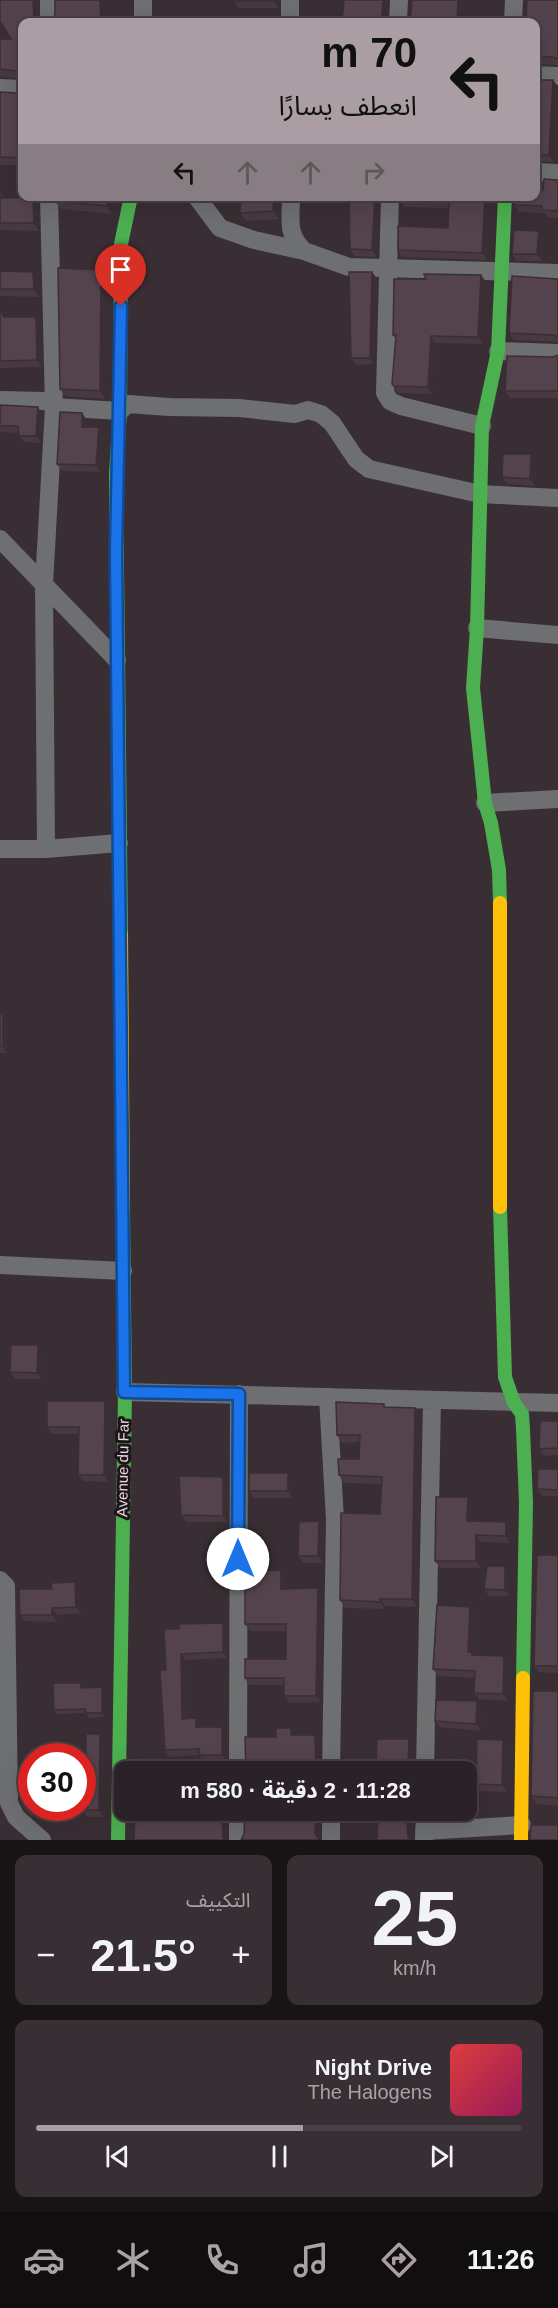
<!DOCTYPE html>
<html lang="ar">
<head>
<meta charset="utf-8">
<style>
  :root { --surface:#2b2227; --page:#372f33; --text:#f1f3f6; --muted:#a6a4a7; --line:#473f44; --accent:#aa9da4 }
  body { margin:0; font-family:Arial,"Noto Sans Arabic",sans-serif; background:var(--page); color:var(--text); direction:rtl; height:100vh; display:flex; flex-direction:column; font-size:22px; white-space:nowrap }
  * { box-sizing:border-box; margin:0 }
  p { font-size:20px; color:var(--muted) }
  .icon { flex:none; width:33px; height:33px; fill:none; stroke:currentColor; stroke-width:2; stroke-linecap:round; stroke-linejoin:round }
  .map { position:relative; height:1840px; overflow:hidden; direction:ltr }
  .panel { display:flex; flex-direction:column; gap:15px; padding:15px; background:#181315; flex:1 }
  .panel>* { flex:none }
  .hud { position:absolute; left:18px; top:18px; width:522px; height:183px; border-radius:12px; box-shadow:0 6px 24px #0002,0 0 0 2px var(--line); direction:rtl; background:#aa9da4; color:#111; overflow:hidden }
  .speed { position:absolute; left:18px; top:1743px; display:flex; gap:12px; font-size:30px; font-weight:700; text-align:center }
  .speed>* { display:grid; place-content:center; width:78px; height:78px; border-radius:50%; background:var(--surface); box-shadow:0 6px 24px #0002,0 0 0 2px var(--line); line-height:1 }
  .speed .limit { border:9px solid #d22; background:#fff; color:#111 }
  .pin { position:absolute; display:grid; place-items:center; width:51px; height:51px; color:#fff; margin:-62px -26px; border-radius:50% 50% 50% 0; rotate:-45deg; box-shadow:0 0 6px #0007 }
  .pin .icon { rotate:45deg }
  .me { position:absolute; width:66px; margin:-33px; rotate:0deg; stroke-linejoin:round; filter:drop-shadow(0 0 4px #0008) }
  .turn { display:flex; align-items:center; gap:21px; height:126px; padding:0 24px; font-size:27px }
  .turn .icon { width:78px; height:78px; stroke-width:2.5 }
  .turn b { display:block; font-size:42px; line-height:51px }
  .lanes { display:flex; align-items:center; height:57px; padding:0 24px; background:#0003; justify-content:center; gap:30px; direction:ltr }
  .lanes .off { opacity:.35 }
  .big { font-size:45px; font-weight:700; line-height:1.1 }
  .panel .card { flex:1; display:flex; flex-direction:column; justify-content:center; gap:9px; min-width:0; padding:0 21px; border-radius:12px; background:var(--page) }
  .panel .dial { align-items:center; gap:0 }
  .dial b { font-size:78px; line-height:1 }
  .song { display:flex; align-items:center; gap:18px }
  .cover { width:72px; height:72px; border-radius:9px; background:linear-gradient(135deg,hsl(0 70% 55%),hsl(330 70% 35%)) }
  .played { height:6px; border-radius:3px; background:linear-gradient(90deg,var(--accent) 55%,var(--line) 55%) }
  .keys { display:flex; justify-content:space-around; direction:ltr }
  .heat { display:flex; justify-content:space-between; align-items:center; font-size:33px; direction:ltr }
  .panel .tiles { flex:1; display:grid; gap:15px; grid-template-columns:1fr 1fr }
  .card:last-child { grid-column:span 2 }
  .trip { position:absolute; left:114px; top:1761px; width:363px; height:60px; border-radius:12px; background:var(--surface); box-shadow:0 6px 24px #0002,0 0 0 2px var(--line); font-weight:700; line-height:60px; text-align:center; direction:rtl }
  .dock { display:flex; height:96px; justify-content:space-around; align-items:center; background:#110e10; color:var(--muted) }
  .dock .icon { width:42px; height:42px }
  .dock .selected { color:var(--accent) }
  .dock b { font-size:27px; color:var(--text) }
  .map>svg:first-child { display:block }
</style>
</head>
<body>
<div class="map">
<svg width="558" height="1840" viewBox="0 0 558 1840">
  <rect width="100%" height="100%" fill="#392e34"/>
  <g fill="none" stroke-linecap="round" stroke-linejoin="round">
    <path stroke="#6d6f70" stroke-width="18" d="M 143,0 L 143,22
      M 49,22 L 49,0
      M 290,22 L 290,0
      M 398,22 L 399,0
      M 513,22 L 514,0
      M 536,75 L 558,76
      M 0,88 L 22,89
      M 536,172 L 558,173
      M 196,196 L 220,228 L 254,240 L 304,251 L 349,267 L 558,273
      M 291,196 C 291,220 286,233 304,251
      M 390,196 L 385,393 L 390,401 L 401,406 L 482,426
      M 498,351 L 558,353
      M 0,400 L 47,401 L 54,407 L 120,411 L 128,404 L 169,407 L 239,408 L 295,414 L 308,410 L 321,414 L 332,423 L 356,459 L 369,469 L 480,494 L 558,498
      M 0,539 L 117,660
      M 477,628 L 558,635
      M 485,803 L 558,799
      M 0,849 L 46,849 L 119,843
      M 46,849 L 44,584 L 54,407 L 49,196
      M 0,1265 L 123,1271
      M 125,1392 L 558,1403
      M 328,1397 L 335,1520 L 331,1772
      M 0,1580 L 6,1586 L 9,1803 L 16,1817 L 42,1840
      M 238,1772 L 239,1394
      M 425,1772 L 432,1400
      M 424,1831 L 522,1825
      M 238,1840 L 238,1810
      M 331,1840 L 331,1810
      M 424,1840 L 425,1810"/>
    <path stroke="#4caf50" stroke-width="14" d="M 500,903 L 499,870 L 491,823 L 485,803 L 473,688 L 477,628 L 482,426 L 498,351 L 505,196
      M 121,934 L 116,474 L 120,411 L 121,244 L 131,196
      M 500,1207 L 505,1377 L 514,1403 L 522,1414 L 523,1429 L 526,1503 L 523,1678
      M 118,1840 L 125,1392 L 123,1210"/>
    <path stroke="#ffc107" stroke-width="14" d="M 500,903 L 500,1207
      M 121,934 L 123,1210
      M 521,1840 L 523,1678"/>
  </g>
  <path fill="#483941" d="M 0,0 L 35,0 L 38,4 L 39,22 L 22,22 L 22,79 L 0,77 L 0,39 L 11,39 Z
    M 280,0 L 279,8 L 238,8 L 234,1 Z
    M 558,0 L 558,65 L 536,64 L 536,22 Z
    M 536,80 L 553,80 L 558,87 L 554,162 L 536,162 Z
    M 22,89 L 22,165 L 0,165 L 0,92 L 16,93 Z
    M 558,180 L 558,218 L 547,217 L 545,213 L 519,212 L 514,205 L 543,190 Z
    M 0,191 L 2,191 L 7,198 L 33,197 L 38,205 L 39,231 L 0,230 Z
    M 55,196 L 112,196 L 112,214 L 61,209 L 55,201 Z
    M 241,196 L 280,196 L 279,219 L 246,221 L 240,213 Z
    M 349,196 L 377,257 L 354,256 L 350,249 Z
    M 490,196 L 487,260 L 402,257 L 398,250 L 448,228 L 449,208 L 404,207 L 399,200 Z
    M 539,231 L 544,238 L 542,261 L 517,261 L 512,254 Z
    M 0,271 L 38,279 L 39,297 L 0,296 Z
    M 372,272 L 377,279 L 374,364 L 356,365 L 351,358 Z
    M 106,278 L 105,399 L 65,396 L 60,389 Z
    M 558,279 L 558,342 L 513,340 L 509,333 Z
    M 486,282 L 483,344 L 435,343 L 432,394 L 398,393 L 392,384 L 396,339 L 393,335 Z
    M 0,311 L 4,317 L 41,324 L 42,367 L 0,368 Z
    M 558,355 L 558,398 L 510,398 L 505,391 Z
    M 0,405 L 42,414 L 41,443 L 24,442 L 19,436 L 19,433 L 0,432 Z
    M 87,420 L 87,427 L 104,434 L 101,472 L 62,471 L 57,464 Z
    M 531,454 L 536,461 L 535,486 L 507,484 L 502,477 Z
    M 0,1014 L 3,1014 L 8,1021 L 7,1053 L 0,1053 Z
    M 38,1345 L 42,1352 L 42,1379 L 15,1379 L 10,1372 Z
    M 105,1401 L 110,1408 L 109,1482 L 83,1481 L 78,1475 L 79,1434 L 52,1434 L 47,1427 Z
    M 387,1407 L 420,1415 L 417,1607 L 385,1606 L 385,1609 L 345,1608 L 340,1600 L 380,1514 L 382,1484 L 344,1483 L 339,1475 L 359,1459 L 360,1442 L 342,1443 L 337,1435 Z
    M 558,1421 L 558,1455 L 544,1456 L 539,1449 Z
    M 558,1469 L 558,1496 L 542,1496 L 537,1489 Z
    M 223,1477 L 228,1484 L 227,1522 L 186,1522 L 181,1515 Z
    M 293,1480 L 293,1498 L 254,1498 L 249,1491 Z
    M 468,1497 L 472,1504 L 472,1521 L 506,1522 L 511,1529 L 510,1543 L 481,1542 L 481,1568 L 440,1568 L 435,1561 Z
    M 319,1521 L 324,1528 L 323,1563 L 303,1563 L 298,1556 Z
    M 558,1555 L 558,1673 L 538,1672 L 534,1666 Z
    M 510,1573 L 510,1596 L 489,1596 L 484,1589 Z
    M 285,1576 L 286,1589 L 323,1595 L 321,1702 L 289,1703 L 284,1696 L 284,1685 L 249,1685 L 245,1678 L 286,1659 L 286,1631 L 250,1631 L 245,1624 Z
    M 75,1582 L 79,1589 L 81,1613 L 57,1615 L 57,1622 L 24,1621 L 20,1615 L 52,1589 Z
    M 470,1607 L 475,1614 L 473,1653 L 474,1655 L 504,1656 L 509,1663 L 508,1701 L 479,1699 L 474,1693 L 475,1678 L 438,1676 L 433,1669 Z
    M 164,1629 L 227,1630 L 227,1658 L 186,1660 L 187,1718 L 200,1725 L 201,1727 L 227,1734 L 227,1762 L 204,1762 L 199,1755 L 169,1757 L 165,1750 L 166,1670 Z
    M 102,1687 L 105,1692 L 105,1717 L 89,1718 L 86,1713 L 57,1714 L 54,1710 L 84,1688 Z
    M 558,1691 L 558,1806 L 537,1804 L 531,1796 Z
    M 482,1708 L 481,1731 L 440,1727 L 435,1721 Z
    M 503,1740 L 507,1746 L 507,1792 L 481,1791 L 476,1784 Z
    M 105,1741 L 103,1817 L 87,1817 L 82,1810 L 86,1780 Z
    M 466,1779 L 472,1787 L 472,1817 L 436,1819 L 430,1810 L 466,1810 Z
    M 20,1803 L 32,1808 L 57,1808 L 56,1817 L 31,1815 L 25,1810 Z"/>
  <path fill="#3b2e35" d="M 33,0 L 35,0 L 38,4 L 39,22 L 34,20 Z
    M 100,0 L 106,0 L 106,22 L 101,22 Z
    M 274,0 L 280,0 L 279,8 L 274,1 Z
    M 383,0 L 388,0 L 387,22 L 384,22 L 382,15 Z
    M 458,0 L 463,0 L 462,22 L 457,20 Z
    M 553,80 L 558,87 L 554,162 L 549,155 Z
    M 2,191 L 7,198 L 2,198 Z
    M 107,196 L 112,196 L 112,214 L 107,206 Z
    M 274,196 L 280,196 L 279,219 L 273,211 Z
    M 375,196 L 381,196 L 377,257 L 372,250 Z
    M 485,196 L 490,196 L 487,260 L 482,253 Z
    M 33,197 L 38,205 L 39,231 L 34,223 Z
    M 539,231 L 544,238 L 542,261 L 537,254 Z
    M 101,270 L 106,278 L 105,399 L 100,391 Z
    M 33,272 L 38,279 L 39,297 L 34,289 Z
    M 372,272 L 377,279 L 374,364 L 370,358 Z
    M 481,275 L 486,282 L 483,344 L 478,337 Z
    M 36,317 L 41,324 L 42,367 L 37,360 Z
    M 431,336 L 435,343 L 432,394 L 428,387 Z
    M 38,407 L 42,414 L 41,443 L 36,436 Z
    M 82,413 L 87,420 L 87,434 L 82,427 Z
    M 99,427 L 104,434 L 101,472 L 96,465 Z
    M 531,454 L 536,461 L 535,486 L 530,479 Z
    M 0,859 L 1,861 L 1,898 L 0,897 Z
    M 0,973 L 2,976 L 0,1006 Z
    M 3,1014 L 8,1021 L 7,1053 L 3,1046 Z
    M 38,1345 L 42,1352 L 42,1379 L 37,1373 Z
    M 105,1401 L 110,1408 L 109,1482 L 104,1475 Z
    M 415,1408 L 420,1415 L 417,1607 L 412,1599 Z
    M 288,1473 L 293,1480 L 293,1498 L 288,1491 Z
    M 223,1477 L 228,1484 L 227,1522 L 223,1516 Z
    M 468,1497 L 472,1504 L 472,1528 L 467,1521 Z
    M 319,1521 L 324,1528 L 323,1563 L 318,1556 Z
    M 506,1522 L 511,1529 L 510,1543 L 506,1536 Z
    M 476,1535 L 481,1542 L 481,1568 L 476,1561 Z
    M 505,1566 L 510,1573 L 510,1596 L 505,1590 Z
    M 281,1570 L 285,1576 L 286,1596 L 281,1589 Z
    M 75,1582 L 79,1589 L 81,1613 L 76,1607 Z
    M 318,1588 L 323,1595 L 321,1702 L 316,1696 Z
    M 380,1599 L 385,1606 L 385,1609 L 380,1602 Z
    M 470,1607 L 475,1614 L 473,1653 L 477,1659 L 468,1652 Z
    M 52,1608 L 57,1615 L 57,1622 L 52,1615 Z
    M 223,1623 L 227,1630 L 227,1658 L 223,1652 Z
    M 181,1654 L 186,1660 L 187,1725 L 182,1719 Z
    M 504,1656 L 509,1663 L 508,1701 L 503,1694 Z
    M 102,1687 L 105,1692 L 105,1717 L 102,1713 Z
    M 477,1701 L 482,1708 L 481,1731 L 476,1724 Z
    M 196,1718 L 200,1725 L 201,1733 L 196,1727 Z
    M 222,1727 L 227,1734 L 227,1762 L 222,1755 Z
    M 291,1728 L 296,1735 L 296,1742 L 291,1735 Z
    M 100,1734 L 105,1741 L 103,1817 L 99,1810 Z
    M 315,1735 L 320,1742 L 321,1772 L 317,1772 L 316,1770 Z
    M 409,1739 L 414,1747 L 414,1772 L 413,1772 L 408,1765 Z
    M 503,1740 L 507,1746 L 507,1792 L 502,1785 Z
    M 467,1779 L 472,1787 L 472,1817 L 466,1809 Z
    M 51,1808 L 57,1808 L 56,1817 L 51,1810 Z
    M 222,1810 L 227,1810 L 228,1840 L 224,1840 L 223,1838 Z
    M 316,1810 L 321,1810 L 320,1840 L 315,1833 Z
    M 408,1810 L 414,1810 L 413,1831 L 414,1840 L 411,1840 L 408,1837 L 407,1823 Z"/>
  <path fill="#54424c" stroke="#3b2e35" stroke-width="1.5" d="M 0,0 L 33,0 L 34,20 L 38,22 L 22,22 L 22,72 L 0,69 L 0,39 L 11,39 L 0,21 Z
    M 55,0 L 100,0 L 101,22 L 49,22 L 53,20 L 55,14 Z
    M 234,0 L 274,0 L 274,1 L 234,1 Z
    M 344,0 L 383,0 L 382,15 L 384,22 L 342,22 Z
    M 412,0 L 458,0 L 457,20 L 476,20 L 476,22 L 410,22 Z
    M 527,0 L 558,0 L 558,59 L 553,57 L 536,56 L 536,22 L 526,22 Z
    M 536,80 L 553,80 L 549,155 L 536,155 Z
    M 22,89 L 22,158 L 0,157 L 0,92 L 16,93 Z
    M 544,179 L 558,180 L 558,211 L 542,210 L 542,206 L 514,205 L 515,196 L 536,196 L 536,190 L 543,190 Z
    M 0,191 L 2,191 L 2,198 L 33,197 L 34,223 L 0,223 Z
    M 55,196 L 107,196 L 107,206 L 55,201 Z
    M 241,196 L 274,196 L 273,211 L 240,213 Z
    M 349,196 L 375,196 L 372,250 L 350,249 Z
    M 400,196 L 485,196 L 482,253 L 398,250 L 398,226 L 448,228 L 449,201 L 399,200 Z
    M 514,230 L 539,231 L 537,254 L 512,254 Z
    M 58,268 L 101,270 L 100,391 L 60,389 Z
    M 0,271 L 33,272 L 34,289 L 0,289 Z
    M 349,272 L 372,272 L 370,358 L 351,358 Z
    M 424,274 L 481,275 L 478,337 L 431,336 L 428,387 L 394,386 L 392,384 L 396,335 L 393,335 L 394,279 L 426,279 Z
    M 512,276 L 558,279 L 558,337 L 554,335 L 509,333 Z
    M 0,311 L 4,317 L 36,317 L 37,360 L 0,361 Z
    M 558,355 L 558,391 L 505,391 L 507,356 L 553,357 Z
    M 0,405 L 38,407 L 36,436 L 19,436 L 18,426 L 0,426 Z
    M 60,412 L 82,413 L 82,427 L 99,427 L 96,465 L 57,464 Z
    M 503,454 L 531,454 L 530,479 L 502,477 Z
    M 0,1014 L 3,1014 L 3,1046 L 0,1046 Z
    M 11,1345 L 38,1345 L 37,1373 L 10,1372 Z
    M 47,1401 L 105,1401 L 104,1475 L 78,1475 L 79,1427 L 47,1427 Z
    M 336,1402 L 384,1404 L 384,1407 L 415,1408 L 412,1599 L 380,1599 L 380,1602 L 340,1600 L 341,1513 L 380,1514 L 382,1477 L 339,1475 L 338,1459 L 359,1459 L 360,1435 L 337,1435 Z
    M 540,1421 L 558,1421 L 558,1448 L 539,1449 Z
    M 538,1469 L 558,1469 L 558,1490 L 537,1489 Z
    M 249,1473 L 288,1473 L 288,1491 L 249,1491 Z
    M 179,1476 L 223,1477 L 223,1516 L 181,1515 Z
    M 436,1497 L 468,1497 L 467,1521 L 506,1522 L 506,1536 L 476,1535 L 476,1561 L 435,1561 Z
    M 319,1521 L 318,1556 L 298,1556 L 299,1522 Z
    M 537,1555 L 558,1555 L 558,1666 L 534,1666 Z
    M 487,1566 L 505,1566 L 505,1590 L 484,1589 Z
    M 281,1570 L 281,1589 L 318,1588 L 316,1696 L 284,1696 L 284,1678 L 245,1678 L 245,1659 L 286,1659 L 286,1624 L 245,1624 L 245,1571 Z
    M 75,1582 L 76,1607 L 52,1608 L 52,1615 L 20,1615 L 19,1589 L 52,1589 L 51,1583 Z
    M 437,1605 L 470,1607 L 468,1652 L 472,1652 L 472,1655 L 504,1656 L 503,1694 L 474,1693 L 475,1671 L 433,1669 Z
    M 223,1623 L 223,1652 L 181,1654 L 182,1719 L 196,1718 L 196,1727 L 222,1727 L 222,1755 L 199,1755 L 199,1749 L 165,1750 L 160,1670 L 166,1670 L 164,1629 L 179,1629 L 179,1624 Z
    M 53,1683 L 81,1683 L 81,1688 L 102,1687 L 102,1713 L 86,1713 L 85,1709 L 54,1710 Z
    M 533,1691 L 558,1691 L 558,1798 L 531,1796 Z
    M 436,1700 L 477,1701 L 476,1724 L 435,1721 Z
    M 276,1728 L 291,1728 L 291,1735 L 315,1735 L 316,1770 L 246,1772 L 245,1737 L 276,1737 Z
    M 86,1734 L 100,1734 L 99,1810 L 82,1810 L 82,1780 L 86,1780 Z
    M 377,1739 L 409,1739 L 408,1765 L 413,1772 L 376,1772 Z
    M 477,1739 L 503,1740 L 502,1785 L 476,1784 Z
    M 21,1777 L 32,1778 L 32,1808 L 51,1808 L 51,1810 L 26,1808 L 20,1803 Z
    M 135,1810 L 222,1810 L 223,1838 L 225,1840 L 134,1840 Z
    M 245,1810 L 316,1810 L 315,1833 L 319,1840 L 241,1840 L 244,1834 Z
    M 378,1810 L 408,1810 L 407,1823 L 408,1837 L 412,1840 L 377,1840 Z
    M 531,1825 L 558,1825 L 558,1840 L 530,1840 Z"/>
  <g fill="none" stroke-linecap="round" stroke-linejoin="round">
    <defs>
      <path id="route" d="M 121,306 L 116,552 L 124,1392 L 239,1394 L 238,1559"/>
    </defs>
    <use href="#route" stroke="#114b97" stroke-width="15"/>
    <use href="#route" stroke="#1a73e8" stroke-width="10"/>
  </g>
  <g text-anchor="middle" stroke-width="6" stroke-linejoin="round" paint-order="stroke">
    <g font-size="15" fill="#e7d9e0" stroke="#1e151a">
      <text transform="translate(123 1468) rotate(-89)" y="5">Avenue du Far</text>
    </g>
  </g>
</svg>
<div class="speed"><div class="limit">30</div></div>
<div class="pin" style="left:121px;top:306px;background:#d93025"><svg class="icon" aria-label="arrive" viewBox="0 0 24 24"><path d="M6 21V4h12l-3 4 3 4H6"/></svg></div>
<svg class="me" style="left:238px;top:1559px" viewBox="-20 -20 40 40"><circle r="19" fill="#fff"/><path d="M0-13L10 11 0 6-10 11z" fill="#1a73e8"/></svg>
<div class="trip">11:28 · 2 دقيقة · 580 m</div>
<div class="hud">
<div class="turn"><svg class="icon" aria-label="left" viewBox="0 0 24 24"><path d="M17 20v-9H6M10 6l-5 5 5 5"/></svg><div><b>70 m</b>انعطف يسارًا</div></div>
<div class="lanes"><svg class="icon" aria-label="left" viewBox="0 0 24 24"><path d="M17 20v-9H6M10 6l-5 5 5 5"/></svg><svg class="icon off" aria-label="ahead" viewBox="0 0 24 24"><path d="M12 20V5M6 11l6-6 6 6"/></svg><svg class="icon off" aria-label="ahead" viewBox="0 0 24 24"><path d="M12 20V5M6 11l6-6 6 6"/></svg><svg class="icon off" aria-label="right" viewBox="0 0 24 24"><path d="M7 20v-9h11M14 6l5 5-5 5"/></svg></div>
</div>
</div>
<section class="panel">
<div class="tiles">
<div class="card dial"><b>25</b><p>km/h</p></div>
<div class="card"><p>التكييف</p>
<div class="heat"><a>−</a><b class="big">21.5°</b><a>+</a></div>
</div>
<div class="card">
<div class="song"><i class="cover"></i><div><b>Night Drive</b><p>The Halogens</p></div></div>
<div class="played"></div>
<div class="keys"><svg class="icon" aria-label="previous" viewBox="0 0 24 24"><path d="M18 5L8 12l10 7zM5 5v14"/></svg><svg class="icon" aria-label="pause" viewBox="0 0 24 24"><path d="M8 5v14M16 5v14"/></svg><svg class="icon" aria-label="next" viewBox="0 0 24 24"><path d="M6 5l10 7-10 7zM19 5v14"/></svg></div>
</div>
</div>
</section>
<nav class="dock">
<b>11:26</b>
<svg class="icon selected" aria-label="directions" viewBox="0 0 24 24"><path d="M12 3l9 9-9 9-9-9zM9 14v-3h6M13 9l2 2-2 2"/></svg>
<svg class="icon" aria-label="music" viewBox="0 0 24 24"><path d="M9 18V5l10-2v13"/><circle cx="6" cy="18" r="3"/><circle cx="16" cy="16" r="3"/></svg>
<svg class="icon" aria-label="phone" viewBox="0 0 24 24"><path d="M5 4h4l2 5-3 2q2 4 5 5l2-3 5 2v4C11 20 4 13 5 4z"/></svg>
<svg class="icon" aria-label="climate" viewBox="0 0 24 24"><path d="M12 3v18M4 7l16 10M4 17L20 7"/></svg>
<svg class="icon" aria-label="car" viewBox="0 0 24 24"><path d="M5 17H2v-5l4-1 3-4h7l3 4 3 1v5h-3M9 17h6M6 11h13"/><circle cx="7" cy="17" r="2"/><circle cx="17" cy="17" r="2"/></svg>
</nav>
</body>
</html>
